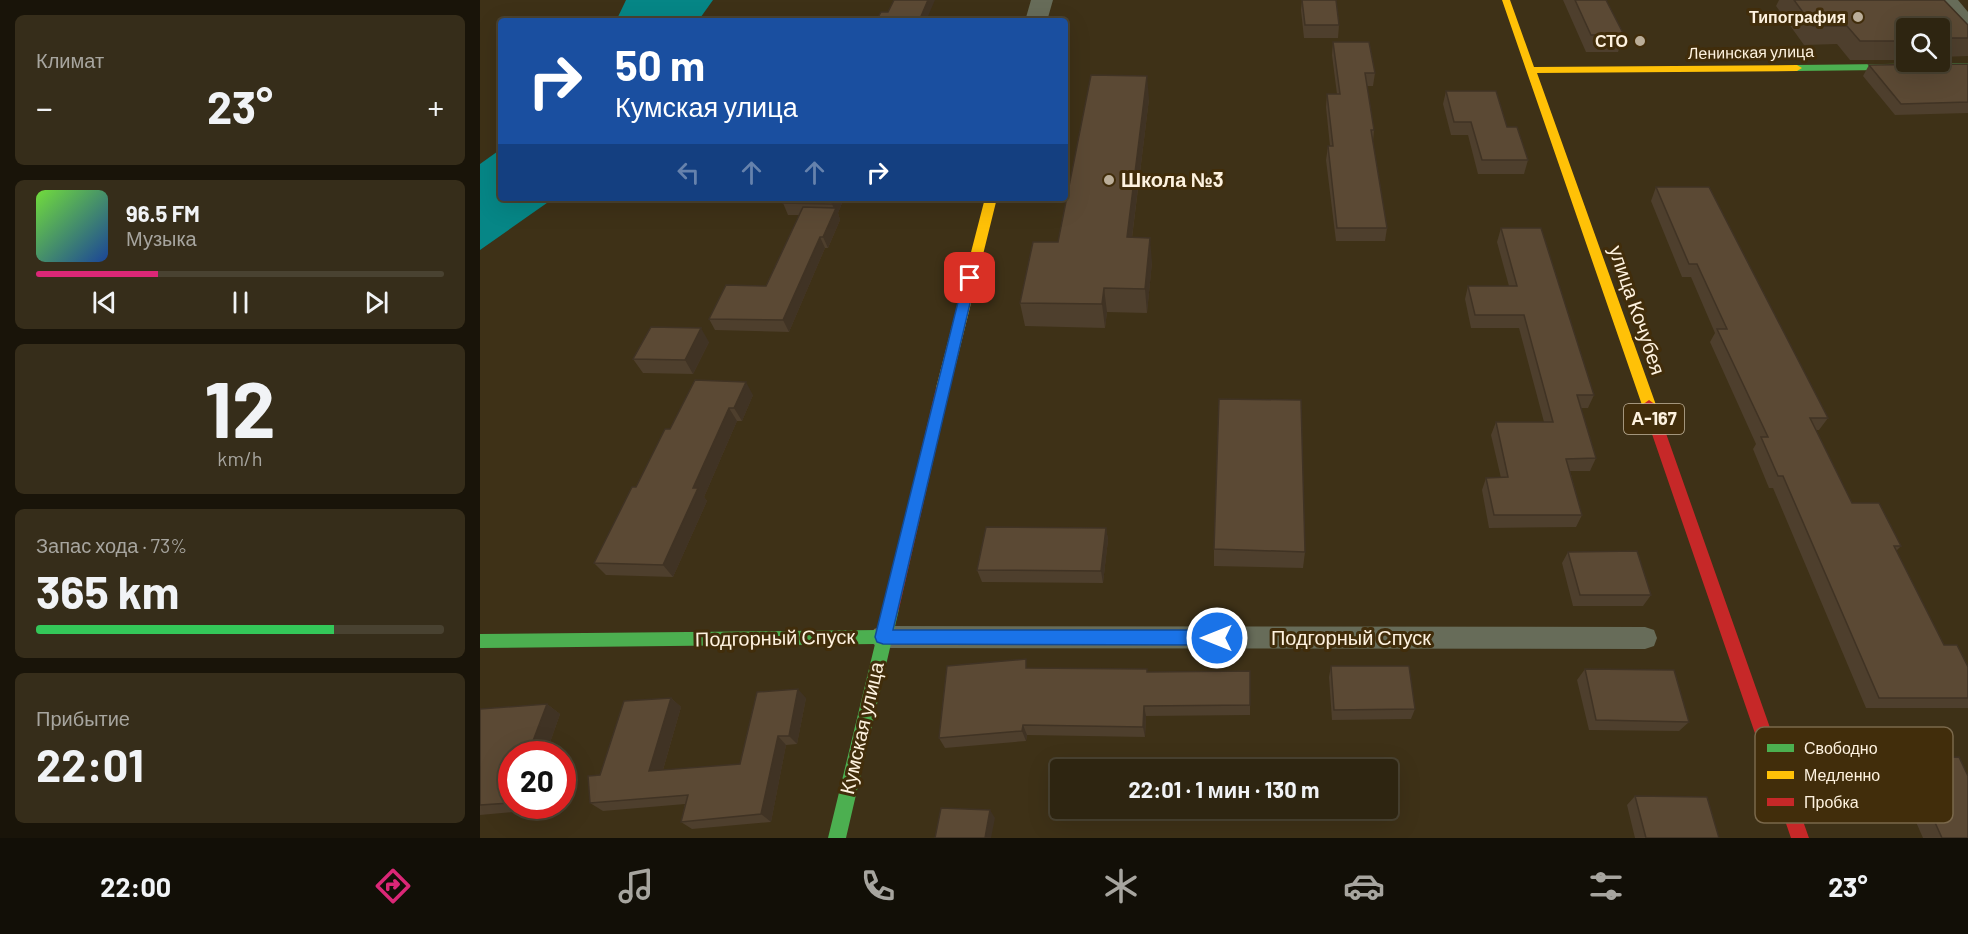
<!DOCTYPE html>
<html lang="ru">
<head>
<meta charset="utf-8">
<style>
  :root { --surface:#2e2511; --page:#362d1a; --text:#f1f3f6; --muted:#a7a59f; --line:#494231; --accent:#db2777 }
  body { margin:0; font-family:Barlow,sans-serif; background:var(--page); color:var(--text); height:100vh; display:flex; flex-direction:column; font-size:22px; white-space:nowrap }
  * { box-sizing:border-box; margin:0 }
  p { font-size:20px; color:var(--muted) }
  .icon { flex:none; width:33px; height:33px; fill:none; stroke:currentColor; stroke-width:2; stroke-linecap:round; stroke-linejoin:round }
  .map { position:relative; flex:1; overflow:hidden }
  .drawer { display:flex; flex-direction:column; gap:15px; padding:15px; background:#191409; width:480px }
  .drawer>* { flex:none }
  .guide { position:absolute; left:18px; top:18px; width:570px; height:183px; border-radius:6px; box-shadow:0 6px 24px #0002,0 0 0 2px var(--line); background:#1a4fa0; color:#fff; overflow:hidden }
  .controls { position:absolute; left:1416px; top:18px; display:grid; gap:12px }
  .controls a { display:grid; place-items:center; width:54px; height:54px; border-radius:6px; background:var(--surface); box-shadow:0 6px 24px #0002,0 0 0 2px var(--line); font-size:30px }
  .speed { position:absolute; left:18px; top:741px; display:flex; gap:12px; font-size:30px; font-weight:700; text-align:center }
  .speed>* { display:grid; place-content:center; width:78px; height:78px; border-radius:50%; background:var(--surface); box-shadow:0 6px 24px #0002,0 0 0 2px var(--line); line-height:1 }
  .speed .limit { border:9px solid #d22; background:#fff; color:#111 }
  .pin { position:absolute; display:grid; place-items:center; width:51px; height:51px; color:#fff; margin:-26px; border-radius:12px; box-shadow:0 3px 9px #0006 }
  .me { position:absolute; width:66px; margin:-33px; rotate:270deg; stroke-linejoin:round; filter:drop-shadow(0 0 4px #0008) }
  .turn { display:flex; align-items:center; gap:21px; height:126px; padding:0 18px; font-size:27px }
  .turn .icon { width:78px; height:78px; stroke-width:2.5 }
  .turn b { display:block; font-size:42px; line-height:51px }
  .lanes { display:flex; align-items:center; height:57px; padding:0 18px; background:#0003; justify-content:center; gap:30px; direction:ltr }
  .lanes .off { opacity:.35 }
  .big { font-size:45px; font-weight:700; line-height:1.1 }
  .drawer .tile { flex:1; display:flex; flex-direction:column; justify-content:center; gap:9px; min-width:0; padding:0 21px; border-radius:9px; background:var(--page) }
  .drawer .dial { align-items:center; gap:0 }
  .dial b { font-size:78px; line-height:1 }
  .song { display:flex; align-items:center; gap:18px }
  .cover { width:72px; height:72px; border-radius:9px; background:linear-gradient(135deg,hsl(100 70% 55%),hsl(220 70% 35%)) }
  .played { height:6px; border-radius:3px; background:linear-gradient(90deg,var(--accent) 30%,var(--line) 30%) }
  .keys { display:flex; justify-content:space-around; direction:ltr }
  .heat { display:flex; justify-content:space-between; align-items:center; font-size:33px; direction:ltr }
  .charge { height:9px; border-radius:4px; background:linear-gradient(90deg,#34c759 73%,var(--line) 0) }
  .trip { position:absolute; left:570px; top:759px; width:348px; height:60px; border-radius:6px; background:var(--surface); box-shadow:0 6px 24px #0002,0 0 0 2px var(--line); font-weight:700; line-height:60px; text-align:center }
  .dock { display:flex; height:96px; justify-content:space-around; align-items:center; background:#120f07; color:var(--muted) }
  .dock .icon { width:42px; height:42px }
  .dock .on { color:var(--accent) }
  .dock b { font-size:27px; color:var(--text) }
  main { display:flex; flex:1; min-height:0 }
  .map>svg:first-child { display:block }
</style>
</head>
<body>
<main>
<section class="drawer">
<div class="tile"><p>Климат</p>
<div class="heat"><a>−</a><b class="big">23°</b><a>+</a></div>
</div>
<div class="tile">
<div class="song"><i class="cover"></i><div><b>96.5 FM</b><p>Музыка</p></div></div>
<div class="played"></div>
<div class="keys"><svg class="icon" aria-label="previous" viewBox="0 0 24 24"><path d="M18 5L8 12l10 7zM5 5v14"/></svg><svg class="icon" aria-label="pause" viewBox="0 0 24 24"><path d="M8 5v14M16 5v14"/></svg><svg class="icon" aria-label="next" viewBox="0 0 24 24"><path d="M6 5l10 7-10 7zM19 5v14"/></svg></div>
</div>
<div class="tile dial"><b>12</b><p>km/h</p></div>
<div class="tile"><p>Запас хода · 73%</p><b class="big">365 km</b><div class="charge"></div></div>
<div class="tile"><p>Прибытие</p><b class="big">22:01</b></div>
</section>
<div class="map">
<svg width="1488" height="838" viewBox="0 0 1488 838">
  <rect width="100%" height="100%" fill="#3e3117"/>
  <path fill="#068686" d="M 146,0 L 233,0 L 218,21 L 136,21 Z
    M 21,149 L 21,198 L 74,198 L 0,250 L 0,164 Z"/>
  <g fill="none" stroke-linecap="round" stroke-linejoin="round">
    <path fill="#676c59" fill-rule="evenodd" d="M 403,626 L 1165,627 L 1174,630 L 1177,638 L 1174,646 L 1165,649 L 403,648 L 394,645 L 391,637 L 394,629 Z"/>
    <path fill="#676c59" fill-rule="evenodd" d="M 551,0 L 573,0 L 567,21 L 545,21 Z
      M 1455,0 L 1478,0 L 1488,12 L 1488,32 L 1480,30 Z"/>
    <path fill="#4caf50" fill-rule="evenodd" d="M 1488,63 L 1488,69 L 1317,71 L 1312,68 L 1317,65 Z
      M 411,602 L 417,604 L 419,609 L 366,838 L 348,838 L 395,644 L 0,648 L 0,634 L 398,630 L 405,604 Z"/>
    <path fill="#ffc107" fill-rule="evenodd" d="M 1022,0 L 1030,0 L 1054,67 L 1317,65 L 1322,68 L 1317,71 L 1057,73 L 1176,405 L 1174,409 L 1169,410 L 1162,405 Z
      M 505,198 L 517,198 L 470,388 L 463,393 L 456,388 Z"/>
    <path fill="#c62828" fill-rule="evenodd" d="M 463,383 L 470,388 L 419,609 L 417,614 L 411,616 L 405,614 L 403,609 L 456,388 Z
      M 1169,400 L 1176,405 L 1329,838 L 1311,838 L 1162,405 Z"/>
  </g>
  <path fill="#4e3f2d" d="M 822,0 L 856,0 L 859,25 L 858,38 L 824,38 L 821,10 Z
    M 1083,0 L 1126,0 L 1144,35 L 1138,52 L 1106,52 Z
    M 1299,0 L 1464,0 L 1488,25 L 1488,56 L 1460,57 L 1460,28 L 1426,28 L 1426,60 L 1370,60 L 1357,44 L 1324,45 L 1296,6 Z
    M 853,42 L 895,73 L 893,86 L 887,86 L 894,130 L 893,142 L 907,228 L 905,241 L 856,241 L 846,160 L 848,146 L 850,146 L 846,107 L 847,94 L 857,94 L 852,55 Z
    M 1488,64 L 1488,113 L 1415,115 L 1383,76 L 1389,65 Z
    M 966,91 L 1027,127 L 1048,160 L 1044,174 L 998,174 L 988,135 L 971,135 L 963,104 Z
    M 669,99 L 652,238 L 672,262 L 667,313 L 627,312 L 625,328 L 545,326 L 540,303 Z
    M 1176,187 L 1348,418 L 1339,430 L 1336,430 L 1372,503 L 1421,546 L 1416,551 L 1464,645 L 1488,667 L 1488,708 L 1386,708 L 1293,488 L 1289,488 L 1273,449 L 1276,444 L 1230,342 L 1235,333 L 1211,277 L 1202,277 L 1171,201 Z
    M 364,198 L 358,213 L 360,220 L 348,248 L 345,248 L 309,332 L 235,330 L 229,319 L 286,286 L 320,215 L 308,215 L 303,203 Z
    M 1021,228 L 1114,395 L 1108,408 L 1101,408 L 1116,458 L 1110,471 L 1090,471 L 1102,515 L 1096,527 L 1009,528 L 1002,490 L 1006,478 L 1021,478 L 1011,435 L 1016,422 L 1064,422 L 1039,328 L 991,328 L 985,299 L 988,286 L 1029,286 L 1017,242 Z
    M 229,342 L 213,374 L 163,373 L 153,359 Z
    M 273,395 L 262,421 L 257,421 L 224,497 L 227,501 L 193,577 L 126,575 L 114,563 L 156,487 L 190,429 Z
    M 626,528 L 628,540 L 623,583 L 502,582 L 497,570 Z
    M 734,549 L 825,552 L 823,568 L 734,566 Z
    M 1088,552 L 1171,595 L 1163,606 L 1093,606 L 1082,563 Z
    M 851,666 L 935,709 L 931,719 L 852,720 L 849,677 Z
    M 549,668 L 667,672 L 770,705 L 770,715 L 666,716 L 665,737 L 547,735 L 546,741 L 465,748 L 459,738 Z
    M 1105,669 L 1209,722 L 1199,731 L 1109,730 L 1097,680 Z
    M 191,698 L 201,707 L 183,770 L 260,764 L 326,698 L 317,744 L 306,745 L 291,822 L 212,829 L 201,822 L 205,804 L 123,811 L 110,803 L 120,775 Z
    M 67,704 L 80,714 L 66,754 L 32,754 L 32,806 L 47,806 L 45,811 L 0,815 L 0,709 Z
    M 1426,758 L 1488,838 L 1443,838 L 1412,767 Z
    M 1155,796 L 1239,838 L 1155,838 L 1147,805 Z"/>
  <path fill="#403324" d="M 448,0 L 455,0 L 446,21 L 439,21 Z
    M 667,76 L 669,99 L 649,261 L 647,237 Z
    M 355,198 L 364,198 L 358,213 L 360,220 L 348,248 L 343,237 L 355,211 L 352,204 Z
    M 340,237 L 345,248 L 309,332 L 303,320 Z
    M 670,238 L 672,262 L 667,313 L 665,289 Z
    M 624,288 L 627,312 L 625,328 L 622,304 Z
    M 221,328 L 229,342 L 213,374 L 205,360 Z
    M 266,382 L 273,395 L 262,421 L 254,408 Z
    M 249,408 L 257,421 L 224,497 L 227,501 L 193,577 L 183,565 L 213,488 Z
    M 626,528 L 628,540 L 623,583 L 621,571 Z
    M 318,689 L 326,698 L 317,744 L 309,736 Z
    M 191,698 L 201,707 L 180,780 L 169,771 Z
    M 67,704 L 80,714 L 66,754 L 48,754 Z
    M 664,706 L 666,716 L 665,737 L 663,727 Z
    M 543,725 L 547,735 L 546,741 L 542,731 Z
    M 298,736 L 306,745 L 291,822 L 281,814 Z
    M 35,806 L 47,806 L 45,811 Z
    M 510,810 L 515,818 L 511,838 L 505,838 Z"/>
  <path fill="#5b4934" stroke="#403324" stroke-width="1.5" d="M 414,0 L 448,0 L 439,21 L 396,21 L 401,12 L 408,12 Z
    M 822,0 L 856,0 L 859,25 L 825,25 Z
    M 1095,0 L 1126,0 L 1144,35 L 1111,35 Z
    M 1314,0 L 1464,0 L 1488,25 L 1488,38 L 1472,38 L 1469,41 L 1460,41 L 1460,28 L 1426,28 L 1426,41 L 1380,41 L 1367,26 L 1333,26 Z
    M 853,42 L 889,42 L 895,73 L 885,73 L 894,130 L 891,130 L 907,228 L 857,228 L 848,146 L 853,146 L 847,94 L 860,94 Z
    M 1488,64 L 1488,102 L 1421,104 L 1389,65 Z
    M 611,75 L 667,76 L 647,237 L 670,238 L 665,289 L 624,288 L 622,304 L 540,303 L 553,242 L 578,242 Z
    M 966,91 L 1016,91 L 1027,127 L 1037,127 L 1048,160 L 1002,160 L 991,122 L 974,122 Z
    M 1176,187 L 1229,187 L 1348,418 L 1330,418 L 1372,503 L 1399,503 L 1421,546 L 1414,546 L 1464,645 L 1477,645 L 1488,667 L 1488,698 L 1399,698 L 1303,476 L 1298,476 L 1281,437 L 1288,437 L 1237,329 L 1247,329 L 1217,264 L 1209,264 Z
    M 306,198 L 355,198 L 352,204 L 303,203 Z
    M 323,207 L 356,208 L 343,237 L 340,237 L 303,320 L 229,319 L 246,285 L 286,286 Z
    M 1021,228 L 1061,228 L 1114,395 L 1097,395 L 1116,458 L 1086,459 L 1102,515 L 1014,515 L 1006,478 L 1028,477 L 1016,422 L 1073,422 L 1044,315 L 995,315 L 988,286 L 1037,286 Z
    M 171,327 L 221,328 L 205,360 L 153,359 Z
    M 215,380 L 266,382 L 254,408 L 249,408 L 213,488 L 218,488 L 183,565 L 114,563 L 152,487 L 156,487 L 185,429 L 190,429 Z
    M 739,399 L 821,400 L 825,552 L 734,549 Z
    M 506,527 L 626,528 L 621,571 L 497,570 Z
    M 1157,551 L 1171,595 L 1100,595 L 1088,552 Z
    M 546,659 L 546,668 L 667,669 L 667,672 L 770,671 L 770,705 L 664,706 L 663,727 L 543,725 L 542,731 L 459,738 L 467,666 Z
    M 851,666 L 929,666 L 935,709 L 854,710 Z
    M 1105,669 L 1194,670 L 1209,722 L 1116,720 Z
    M 318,689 L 309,736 L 298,736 L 281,814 L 201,822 L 208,795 L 110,803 L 108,776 L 120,775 L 144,701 L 191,698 L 169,771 L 260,764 L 277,692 Z
    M 67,704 L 48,754 L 32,754 L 32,798 L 30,803 L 0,805 L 0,709 Z
    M 1479,757 L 1488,776 L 1488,838 L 1462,838 L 1426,758 Z
    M 1155,796 L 1227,797 L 1239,838 L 1166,838 Z
    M 461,808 L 510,810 L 505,838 L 455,838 Z"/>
  <path fill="#1a73e8" stroke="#114b97" stroke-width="1.5" d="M 490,274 L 496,278 L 413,630 L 737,630 L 742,632 L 745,638 L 742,643 L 737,645 L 403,644 L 397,642 L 395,637 L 484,278 Z"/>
  <g fill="#bbae99" stroke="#412d0b" stroke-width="2">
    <circle cx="1378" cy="17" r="6"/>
    <circle cx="1160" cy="41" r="6"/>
    <circle cx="629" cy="180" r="6"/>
  </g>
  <g text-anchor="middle" stroke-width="6" stroke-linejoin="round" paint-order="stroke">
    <g font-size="16" font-weight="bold" fill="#fef2df" stroke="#412d0b" text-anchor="end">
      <text x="1366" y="23">Типография</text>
      <text x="1148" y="47">СТО</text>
    </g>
    <g font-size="16" fill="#fef2df" stroke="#412d0b">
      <text transform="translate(1271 52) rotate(-1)" y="6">Ленинская улица</text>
    </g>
    <rect fill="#412d0b" stroke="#c5b79f" stroke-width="1.5" x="1144" y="404" width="60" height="30" rx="4.5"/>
    <g font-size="18" font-weight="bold" fill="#fef2df">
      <text x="1174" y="425">А-167</text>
    </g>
    <g font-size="20" font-weight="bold" fill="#fef2df" stroke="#412d0b" text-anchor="start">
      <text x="641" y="187">Школа №3</text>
    </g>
    <g font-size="20" fill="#fef2df" stroke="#412d0b">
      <text transform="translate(1157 310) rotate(71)" y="7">улица Кочубея</text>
      <text transform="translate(295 638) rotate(-1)" y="7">Подгорный Спуск</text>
      <text x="871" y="645">Подгорный Спуск</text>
      <text transform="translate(382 728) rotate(-77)" y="7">Кумская улица</text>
    </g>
  </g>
  <rect x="1275" y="727" width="198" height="96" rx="9" fill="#412d0b" stroke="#7a684b" stroke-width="1.5"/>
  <rect x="1287" y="744" width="27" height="8" fill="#4caf50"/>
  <rect x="1287" y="771" width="27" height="8" fill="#ffc107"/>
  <rect x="1287" y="798" width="27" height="8" fill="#c62828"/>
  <g font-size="16" fill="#fef2df">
    <text x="1324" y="754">Свободно</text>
    <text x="1324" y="781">Медленно</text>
    <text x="1324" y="808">Пробка</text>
  </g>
</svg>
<div class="controls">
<a><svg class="icon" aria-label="search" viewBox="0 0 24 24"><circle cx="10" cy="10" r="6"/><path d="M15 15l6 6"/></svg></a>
</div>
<div class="speed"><div class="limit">20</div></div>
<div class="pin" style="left:490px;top:278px;background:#d93025"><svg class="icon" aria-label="arrive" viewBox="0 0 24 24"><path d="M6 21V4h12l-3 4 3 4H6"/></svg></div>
<svg class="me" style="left:737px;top:638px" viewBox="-20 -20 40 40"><circle r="17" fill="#1a73e8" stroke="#fff" stroke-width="3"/><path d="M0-11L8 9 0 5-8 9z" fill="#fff"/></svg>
<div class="trip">22:01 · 1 мин · 130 m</div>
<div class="guide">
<div class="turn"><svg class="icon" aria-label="right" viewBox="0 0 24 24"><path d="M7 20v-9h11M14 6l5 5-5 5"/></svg><div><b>50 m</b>Кумская улица</div></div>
<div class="lanes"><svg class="icon off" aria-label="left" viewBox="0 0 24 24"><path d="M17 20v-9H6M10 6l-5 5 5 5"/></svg><svg class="icon off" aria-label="ahead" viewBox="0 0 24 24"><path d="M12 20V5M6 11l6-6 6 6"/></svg><svg class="icon off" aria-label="ahead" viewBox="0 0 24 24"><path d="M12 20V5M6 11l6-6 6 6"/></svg><svg class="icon" aria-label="right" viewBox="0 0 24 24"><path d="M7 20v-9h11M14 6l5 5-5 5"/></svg></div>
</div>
</div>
</main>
<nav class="dock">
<b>22:00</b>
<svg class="icon on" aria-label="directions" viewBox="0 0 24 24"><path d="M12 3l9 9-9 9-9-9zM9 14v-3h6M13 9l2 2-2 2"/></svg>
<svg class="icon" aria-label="music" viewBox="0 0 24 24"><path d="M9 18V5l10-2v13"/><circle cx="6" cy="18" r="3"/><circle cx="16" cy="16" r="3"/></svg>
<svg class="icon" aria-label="phone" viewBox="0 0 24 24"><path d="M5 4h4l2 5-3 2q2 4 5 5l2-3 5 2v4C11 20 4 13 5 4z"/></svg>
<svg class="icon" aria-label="climate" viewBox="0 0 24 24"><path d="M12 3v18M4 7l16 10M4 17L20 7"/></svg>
<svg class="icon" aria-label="car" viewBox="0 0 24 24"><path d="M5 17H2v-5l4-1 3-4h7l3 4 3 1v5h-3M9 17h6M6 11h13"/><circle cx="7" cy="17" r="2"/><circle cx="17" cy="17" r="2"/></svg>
<svg class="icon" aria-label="filters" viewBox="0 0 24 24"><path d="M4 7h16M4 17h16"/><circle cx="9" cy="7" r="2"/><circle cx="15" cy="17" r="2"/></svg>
<b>23°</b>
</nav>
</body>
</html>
